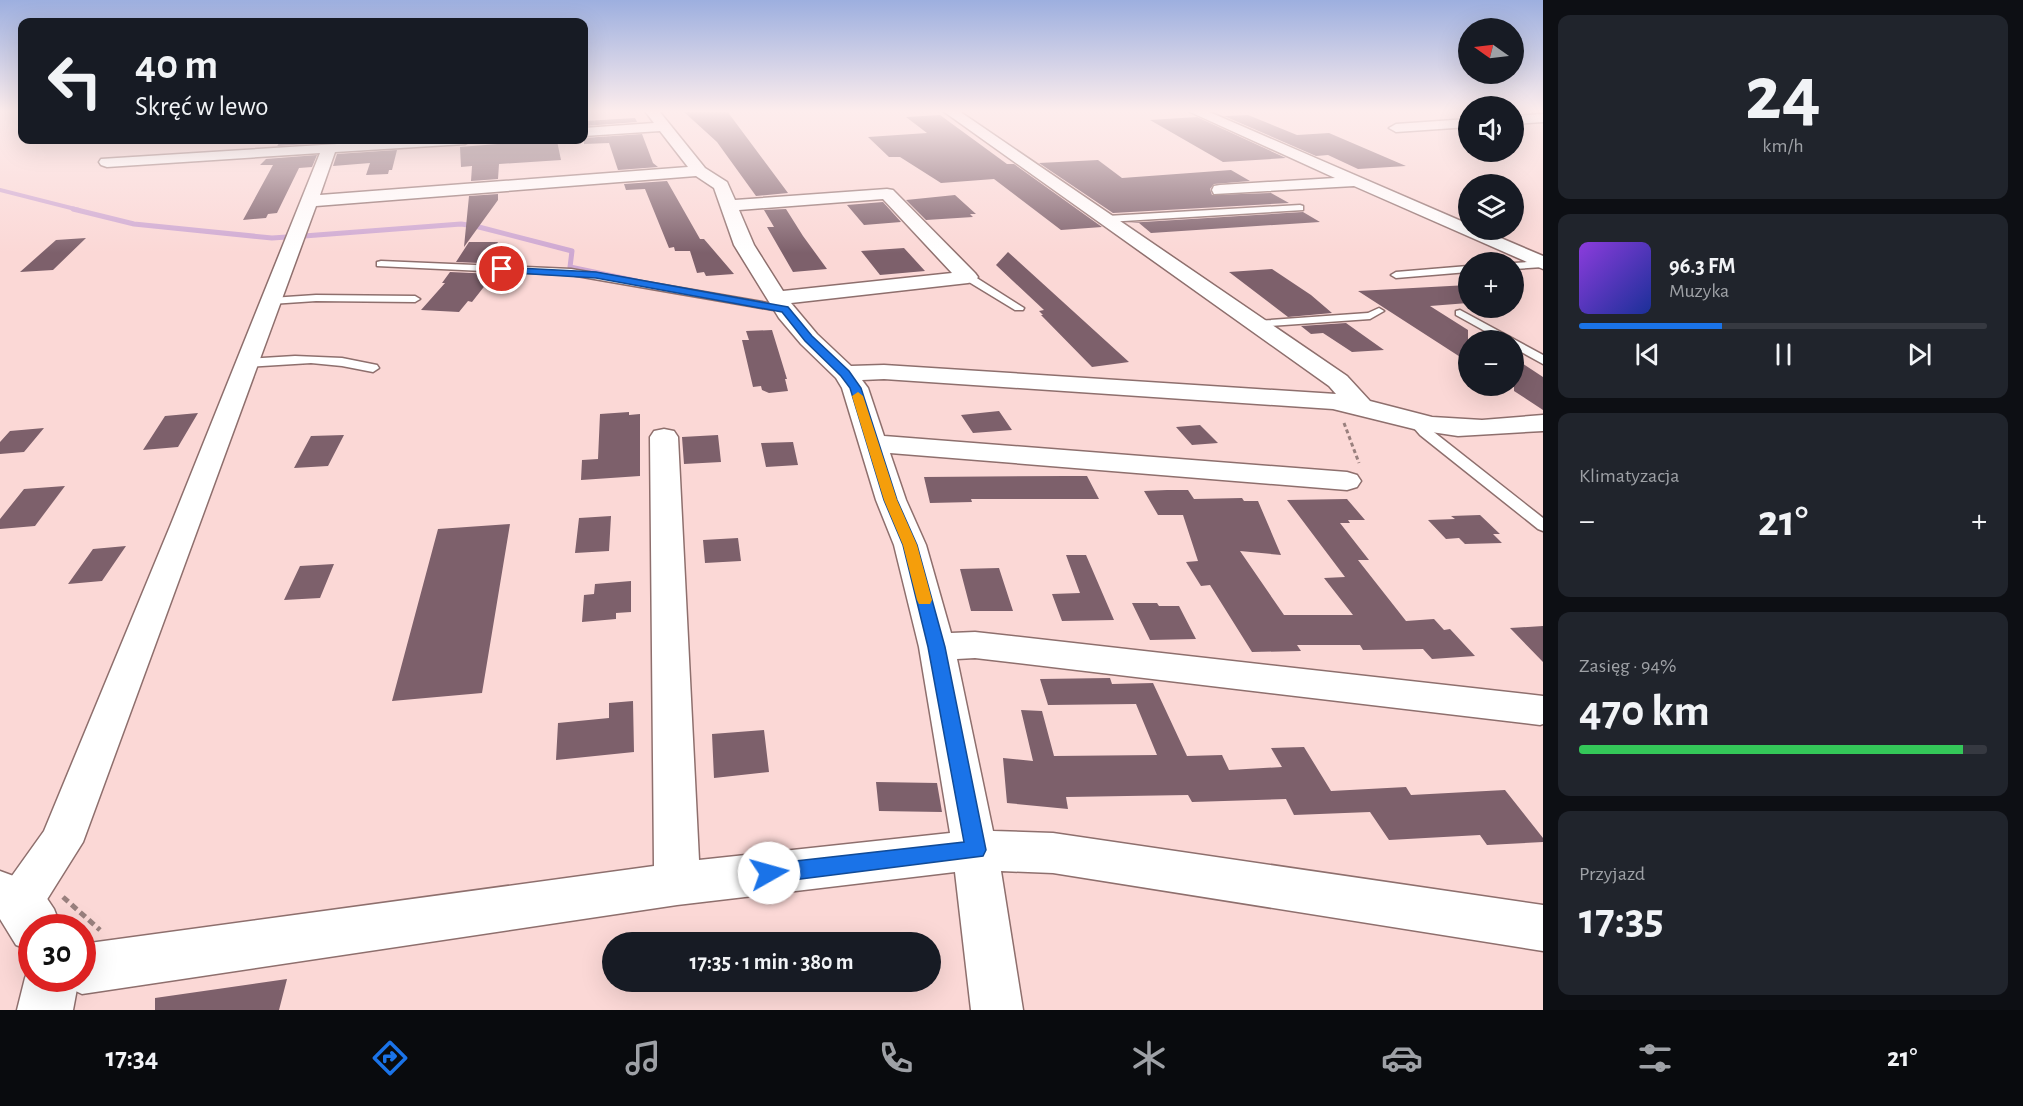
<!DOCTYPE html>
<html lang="pl">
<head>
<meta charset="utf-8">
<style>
  :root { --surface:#171b24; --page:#20242c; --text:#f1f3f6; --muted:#9ea1a6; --line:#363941; --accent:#1a73e8 }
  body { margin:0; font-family:"Alegreya Sans",sans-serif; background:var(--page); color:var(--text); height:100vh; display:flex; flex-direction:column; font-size:22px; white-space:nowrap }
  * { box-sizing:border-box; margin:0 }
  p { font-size:20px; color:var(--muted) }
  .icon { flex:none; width:33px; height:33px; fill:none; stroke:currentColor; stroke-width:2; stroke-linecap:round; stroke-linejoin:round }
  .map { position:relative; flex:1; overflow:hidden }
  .sheet { display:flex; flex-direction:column; gap:15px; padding:15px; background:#0d0f14; width:480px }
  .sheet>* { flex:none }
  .hud { position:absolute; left:18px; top:18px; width:570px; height:126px; border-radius:12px; box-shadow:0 6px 24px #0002; background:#171b24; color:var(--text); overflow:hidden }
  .needle { width:39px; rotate:284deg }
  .fabs { position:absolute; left:1458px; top:18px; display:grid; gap:12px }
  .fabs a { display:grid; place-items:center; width:66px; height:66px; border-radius:50%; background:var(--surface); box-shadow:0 6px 24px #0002; font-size:30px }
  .speed { position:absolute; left:18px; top:914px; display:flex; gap:12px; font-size:30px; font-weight:700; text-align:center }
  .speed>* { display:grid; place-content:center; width:78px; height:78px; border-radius:50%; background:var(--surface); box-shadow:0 6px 24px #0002; line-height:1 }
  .speed .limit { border:9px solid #d22; background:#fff; color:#111 }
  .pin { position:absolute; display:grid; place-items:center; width:51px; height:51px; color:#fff; margin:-26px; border:3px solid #fff; border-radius:50%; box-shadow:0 2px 6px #0007 }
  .me { position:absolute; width:66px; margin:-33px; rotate:83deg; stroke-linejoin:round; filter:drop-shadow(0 0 4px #0008) }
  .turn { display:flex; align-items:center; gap:21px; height:126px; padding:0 18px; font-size:27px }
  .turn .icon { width:78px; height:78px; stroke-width:2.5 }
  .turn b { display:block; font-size:42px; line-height:51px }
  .big { font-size:45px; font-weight:700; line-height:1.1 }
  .sheet .card { flex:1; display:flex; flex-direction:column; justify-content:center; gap:9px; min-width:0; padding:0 21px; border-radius:12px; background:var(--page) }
  .sheet .dial { align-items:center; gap:0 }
  .dial b { font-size:78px; line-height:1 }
  .song { display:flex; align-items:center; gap:18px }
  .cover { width:72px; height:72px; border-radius:9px; background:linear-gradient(135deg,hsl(270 70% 55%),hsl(230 70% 35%)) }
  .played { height:6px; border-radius:3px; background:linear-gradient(90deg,var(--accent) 35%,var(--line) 35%) }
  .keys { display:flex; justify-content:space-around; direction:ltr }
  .heat { display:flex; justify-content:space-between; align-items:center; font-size:33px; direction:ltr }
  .charge { height:9px; border-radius:4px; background:linear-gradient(90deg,#34c759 94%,var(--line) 0) }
  .trip { position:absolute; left:602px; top:932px; width:339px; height:60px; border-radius:30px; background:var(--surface); box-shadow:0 6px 24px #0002; font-weight:700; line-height:60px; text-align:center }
  .tab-bar { display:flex; height:96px; justify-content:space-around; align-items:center; background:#090b0e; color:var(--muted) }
  .tab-bar .icon { width:42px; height:42px }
  .tab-bar .on { color:var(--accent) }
  .tab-bar b { font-size:27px; color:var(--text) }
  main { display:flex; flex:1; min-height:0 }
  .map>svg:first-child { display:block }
</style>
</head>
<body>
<main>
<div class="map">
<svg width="1543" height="1010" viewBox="0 0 1543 1010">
  <rect width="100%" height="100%" fill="#fbd8d6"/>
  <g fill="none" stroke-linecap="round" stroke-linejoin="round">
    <path stroke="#cea8d2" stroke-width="4" d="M 0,190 L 79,210"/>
    <path stroke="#cea8d2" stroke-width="5" d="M 73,209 L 134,224 L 272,238 L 287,237
      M 304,236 L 461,224 L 475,226 L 572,251 L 570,267 L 637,281"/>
  </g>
  <path fill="#7d606b" d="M 683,111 L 727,111 L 788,193 L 756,196 L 717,142 Z
    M 940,115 L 1007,164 L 1014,164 L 1102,227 L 1061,230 L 994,179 L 941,183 L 900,157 L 889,157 L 868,137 L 927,133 L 906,117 Z
    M 1248,115 L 1297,135 L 1329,133 L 1406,166 L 1358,169 L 1328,155 L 1316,156 L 1224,116 Z
    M 1197,117 L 1286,158 L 1223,162 L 1150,120 Z
    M 635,118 L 637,122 L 584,126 L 584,121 Z
    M 642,134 L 653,163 L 658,167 L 618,170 L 609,143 L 584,144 L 584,138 Z
    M 293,140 L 373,140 L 277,146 L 281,141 Z
    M 547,140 L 557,141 L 561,160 L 499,164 L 498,179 L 471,181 L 472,166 L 461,167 L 460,147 Z
    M 397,150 L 392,170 L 389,170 L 388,174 L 366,175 L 370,163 L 333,166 L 337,154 Z
    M 317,155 L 312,167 L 299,168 L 277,213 L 268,214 L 266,218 L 243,220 L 273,165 L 260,165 L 266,159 Z
    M 1098,160 L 1122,178 L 1231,170 L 1250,181 L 1214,184 L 1210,189 L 1212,195 L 1271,193 L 1289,203 L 1113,213 L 1039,163 Z
    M 667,181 L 700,239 L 704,239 L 734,274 L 706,276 L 704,272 L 697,273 L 690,251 L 675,251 L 674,247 L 669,248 L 645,189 L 626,190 L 624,184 Z
    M 498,194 L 498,200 L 464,247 L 469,196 Z
    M 955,195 L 976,214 L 970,214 L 973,217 L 926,220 L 906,200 Z
    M 883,202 L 901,222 L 864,225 L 847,205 Z
    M 786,209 L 803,236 L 827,269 L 793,272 L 767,227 L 774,227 L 764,210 Z
    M 1303,212 L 1320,222 L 1151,233 L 1139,223 L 1127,223 Z
    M 86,238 L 53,270 L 20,272 L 56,240 Z
    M 469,242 L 498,242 L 493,251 L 510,253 L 502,264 L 456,262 Z
    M 904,248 L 925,271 L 880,275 L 861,251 Z
    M 1008,252 L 1129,362 L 1092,367 L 1041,315 L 1043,315 L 1039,311 L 1044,310 L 996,265 Z
    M 1272,269 L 1311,295 L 1332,313 L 1288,317 L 1229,272 Z
    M 450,272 L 494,274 L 472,302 L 468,301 L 459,312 L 421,310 L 445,283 L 442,283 Z
    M 1468,285 L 1468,303 L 1430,306 L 1468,330 L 1468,362 L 1358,291 Z
    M 1346,323 L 1384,350 L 1352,352 L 1323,333 L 1311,334 L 1301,326 Z
    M 772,330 L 787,379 L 785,379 L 788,391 L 769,393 L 762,390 L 761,386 L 753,387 L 742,340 L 749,340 L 746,331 Z
    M 1514,358 L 1543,377 L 1543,410 L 1514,391 Z
    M 999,411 L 1012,430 L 973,433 L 961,415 Z
    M 629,412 L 629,415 L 640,414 L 640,476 L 581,480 L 582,460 L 598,459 L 600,414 Z
    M 198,413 L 178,447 L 143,450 L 165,416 Z
    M 1200,425 L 1218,443 L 1192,445 L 1176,427 Z
    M 44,428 L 24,452 L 0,454 L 0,442 L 10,431 Z
    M 344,435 L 328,466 L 294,468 L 311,436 Z
    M 718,435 L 721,462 L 684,464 L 682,437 Z
    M 793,442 L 798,465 L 766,467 L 761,443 Z
    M 1066,476 L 1087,476 L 1099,499 L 971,499 L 972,502 L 930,503 L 924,477 Z
    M 65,486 L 35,526 L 0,529 L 0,519 L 24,489 Z
    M 1167,490 L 1188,490 L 1194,499 L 1242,498 L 1244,501 L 1258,501 L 1281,555 L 1240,551 L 1284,615 L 1353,615 L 1324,578 L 1345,577 L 1287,500 L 1347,499 L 1365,520 L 1348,520 L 1350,523 L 1340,523 L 1369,560 L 1358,560 L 1406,621 L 1434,619 L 1444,630 L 1450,629 L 1475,656 L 1432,659 L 1423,649 L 1363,650 L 1360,645 L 1297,645 L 1301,651 L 1252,652 L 1210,585 L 1201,586 L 1186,562 L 1198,561 L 1183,515 L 1158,515 L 1144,491 Z
    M 1480,515 L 1500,534 L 1493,534 L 1502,543 L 1465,544 L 1459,538 L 1446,539 L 1428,520 L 1455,519 L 1451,516 Z
    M 611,516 L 609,551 L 575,553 L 579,518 Z
    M 510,524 L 482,693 L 392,701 L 438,529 Z
    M 738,538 L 741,561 L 705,563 L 703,540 Z
    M 126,546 L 102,581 L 68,584 L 93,549 Z
    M 1066,555 L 1086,555 L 1114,620 L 1062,621 L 1052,594 L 1080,593 Z
    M 334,564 L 320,598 L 284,600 L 300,566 Z
    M 999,568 L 1013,611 L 971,611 L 960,569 Z
    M 631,581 L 631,612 L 616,613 L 616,619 L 582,622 L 584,595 L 594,594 L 595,584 Z
    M 1132,603 L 1157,603 L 1159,606 L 1179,606 L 1196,639 L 1150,640 Z
    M 1543,626 L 1543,662 L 1510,628 Z
    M 1110,678 L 1112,684 L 1153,683 L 1187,756 L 1222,755 L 1229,770 L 1282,767 L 1271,748 L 1304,747 L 1331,791 L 1406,787 L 1411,795 L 1505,790 L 1543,838 L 1543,842 L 1487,845 L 1480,835 L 1389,840 L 1370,812 L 1294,815 L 1286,799 L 1192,802 L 1188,795 L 1066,797 L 1068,809 L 1007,803 L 1003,758 L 1033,761 L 1021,710 L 1042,711 L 1054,756 L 1157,755 L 1136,704 L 1048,705 L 1040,679 Z
    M 633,701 L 634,752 L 556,760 L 558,723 L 609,718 L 609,703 Z
    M 764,730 L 769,772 L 714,778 L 712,734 Z
    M 876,782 L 937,783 L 942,812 L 879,811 Z
    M 287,979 L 279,1010 L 155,1010 L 155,998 Z"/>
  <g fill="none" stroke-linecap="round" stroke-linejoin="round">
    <defs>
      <path id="service" d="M 1300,205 L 1303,206 L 1303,210 L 1107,222 L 1102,219 L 1107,216 Z
        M 381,261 L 571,269 L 785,306 L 790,309 L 785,312 L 571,275 L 377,266 L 377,262 Z
        M 1543,261 L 1543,267 L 1514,269 L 1514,263 Z
        M 1468,266 L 1468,272 L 1396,278 L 1391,275 L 1396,272 Z
        M 964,275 L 972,275 L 1024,308 L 1023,310 L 1015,310 L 964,279 Z
        M 316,295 L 415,296 L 420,299 L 415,302 L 316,301 L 271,304 L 266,301 L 271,298 Z
        M 1379,308 L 1384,311 L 1370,319 L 1257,327 L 1251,324 L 1257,321 L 1368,313 Z
        M 1460,310 L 1543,355 L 1543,364 L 1514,348 L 1514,340 L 1501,340 L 1456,315 L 1456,311 Z
        M 295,356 L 342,358 L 377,365 L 379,368 L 373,372 L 342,366 L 311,363 L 248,367 L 242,363 L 248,359 Z
        M 1415,417 L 1420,418 L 1430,429 L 1543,518 L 1543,531 L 1538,529 L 1420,435 L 1408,421 Z"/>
      <path id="minor" d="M 645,111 L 659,111 L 705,168 L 727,182 L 735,200 L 887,189 L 893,190 L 975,273 L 978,277 L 975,281 L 968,283 L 791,303 L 817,334 L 851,366 L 884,365 L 1336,394 L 1329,386 L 943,111 L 959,111 L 1347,376 L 1370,401 L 1432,417 L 1482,420 L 1543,415 L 1543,431 L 1458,436 L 1418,430 L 1333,409 L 884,379 L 862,380 L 868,388 L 884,436 L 1347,472 L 1357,475 L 1361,481 L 1357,487 L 1347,490 L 890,453 L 906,500 L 926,545 L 951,633 L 975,632 L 1543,696 L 1543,724 L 1540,725 L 975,658 L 957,659 L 993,831 L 1053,833 L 1543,905 L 1543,951 L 1053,873 L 1001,871 L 1023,1010 L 971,1010 L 955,872 L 677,905 L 82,994 L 65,986 L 61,978 L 82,978 L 82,944 L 654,866 L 650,437 L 654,431 L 664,429 L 674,431 L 678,437 L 699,860 L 950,833 L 919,647 L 894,545 L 876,500 L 842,388 L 836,378 L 801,344 L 779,318 L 734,245 L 714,188 L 696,176 L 316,206 L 83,842 L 36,917 L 20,924 L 4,917 C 0,907 0,897 4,887 L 44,831 L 171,524 L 320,153 L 107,167 L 101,165 L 99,162 L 101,159 L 401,140 L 472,140 L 465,144 L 335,152 L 320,195 L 688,167 L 660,131 L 584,136 L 584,128 L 654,123 ZM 883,199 L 952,273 L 783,291 L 754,245 L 739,210 Z
        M 1188,111 L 1207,111 L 1468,224 L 1468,230 L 1482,230 L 1543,256 L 1543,269 L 1354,186 L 1214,194 L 1212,190 L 1214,186 L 1220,185 L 1335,178 Z
        M 1543,114 L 1543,122 L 1514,124 L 1514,116 Z
        M 1468,119 L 1468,127 L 1396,132 L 1389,128 L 1396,124 Z"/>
      <path id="tertiary" d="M 0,871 L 38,885 L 54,909 L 61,927 L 32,927 L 32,951 L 16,945 L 0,919 Z
        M 32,961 L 32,978 L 79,978 L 73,1010 L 17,1010 L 25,978 Z"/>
    </defs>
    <use href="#service" stroke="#8e6f6d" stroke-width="3"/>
    <use href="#minor" stroke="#8e6f6d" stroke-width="3"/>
    <use href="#tertiary" stroke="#8e6f6d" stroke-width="3"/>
    <path stroke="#99807e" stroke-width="3" stroke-dasharray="4 3" stroke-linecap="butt" d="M 1344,423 L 1359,463"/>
    <path stroke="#99807e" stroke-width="5" stroke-dasharray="7 4.5" stroke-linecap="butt" d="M 63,897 L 100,930"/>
    <use href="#service" fill="#fff" fill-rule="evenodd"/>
    <use href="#minor" fill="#fff" fill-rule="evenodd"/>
    <use href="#tertiary" fill="#fff" fill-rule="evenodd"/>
  </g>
  <linearGradient id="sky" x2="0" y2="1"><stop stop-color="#9dafdf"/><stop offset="0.44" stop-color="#fdeded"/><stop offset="1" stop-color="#fdeded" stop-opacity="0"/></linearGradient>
  <rect width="1543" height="253" fill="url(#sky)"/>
  <path fill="#1a73e8" stroke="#114b97" stroke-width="1.5" d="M 499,267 L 596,272 L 788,307 L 812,336 L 849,371 L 861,388 L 897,500 L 917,545 L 945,647 L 986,850 L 983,856 L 769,883 L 762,880 L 759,873 L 762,867 L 769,864 L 964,842 L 928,647 L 903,545 L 884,500 L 850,388 L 841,376 L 805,341 L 782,312 L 596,278 L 502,272 L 499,271 Z"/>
  <path fill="#f59e0b" d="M 858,392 L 863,396 L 897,500 L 917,545 L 932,600 L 930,604 L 919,604 L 917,600 L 903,545 L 884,500 L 852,396 Z"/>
</svg>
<div class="fabs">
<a><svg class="needle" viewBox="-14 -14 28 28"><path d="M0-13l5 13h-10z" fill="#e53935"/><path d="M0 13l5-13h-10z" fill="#9ea1a6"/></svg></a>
<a><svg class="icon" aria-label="sound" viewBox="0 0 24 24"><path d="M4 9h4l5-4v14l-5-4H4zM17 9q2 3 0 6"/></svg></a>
<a><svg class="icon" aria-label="layers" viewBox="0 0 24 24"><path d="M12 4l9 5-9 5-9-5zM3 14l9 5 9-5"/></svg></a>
<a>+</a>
<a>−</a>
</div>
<div class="speed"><div class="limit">30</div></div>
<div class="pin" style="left:502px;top:269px;background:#d93025"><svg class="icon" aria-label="arrive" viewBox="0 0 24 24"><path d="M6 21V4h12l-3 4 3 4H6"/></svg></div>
<svg class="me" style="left:769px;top:873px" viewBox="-20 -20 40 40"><circle r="19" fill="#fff"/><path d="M0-13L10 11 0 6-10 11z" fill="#1a73e8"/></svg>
<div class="trip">17:35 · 1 min · 380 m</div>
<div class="hud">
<div class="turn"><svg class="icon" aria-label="left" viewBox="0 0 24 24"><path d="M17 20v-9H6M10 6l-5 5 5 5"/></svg><div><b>40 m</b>Skręć w lewo</div></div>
</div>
</div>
<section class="sheet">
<div class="card dial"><b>24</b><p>km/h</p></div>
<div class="card">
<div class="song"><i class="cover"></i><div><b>96.3 FM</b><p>Muzyka</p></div></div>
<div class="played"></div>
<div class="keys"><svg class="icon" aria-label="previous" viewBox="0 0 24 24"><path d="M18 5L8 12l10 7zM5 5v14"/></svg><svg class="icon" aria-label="pause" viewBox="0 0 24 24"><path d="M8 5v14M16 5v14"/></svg><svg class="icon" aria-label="next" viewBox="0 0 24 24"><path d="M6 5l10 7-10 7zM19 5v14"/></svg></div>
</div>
<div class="card"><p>Klimatyzacja</p>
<div class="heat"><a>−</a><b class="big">21°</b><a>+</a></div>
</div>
<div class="card"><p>Zasięg · 94%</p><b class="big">470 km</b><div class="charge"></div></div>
<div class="card"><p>Przyjazd</p><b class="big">17:35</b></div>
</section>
</main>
<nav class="tab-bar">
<b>17:34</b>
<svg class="icon on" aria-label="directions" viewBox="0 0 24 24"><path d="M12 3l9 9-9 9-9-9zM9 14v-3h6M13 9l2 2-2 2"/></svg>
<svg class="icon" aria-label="music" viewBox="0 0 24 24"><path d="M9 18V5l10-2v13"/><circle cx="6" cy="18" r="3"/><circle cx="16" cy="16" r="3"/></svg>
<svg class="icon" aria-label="phone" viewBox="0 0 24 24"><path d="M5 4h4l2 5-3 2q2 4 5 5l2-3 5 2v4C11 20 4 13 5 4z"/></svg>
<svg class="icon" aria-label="climate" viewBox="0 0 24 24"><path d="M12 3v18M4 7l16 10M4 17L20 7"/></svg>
<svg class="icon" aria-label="car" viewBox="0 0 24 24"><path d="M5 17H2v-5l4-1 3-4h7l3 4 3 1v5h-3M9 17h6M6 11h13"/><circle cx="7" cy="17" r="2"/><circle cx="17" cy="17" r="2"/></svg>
<svg class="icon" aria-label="filters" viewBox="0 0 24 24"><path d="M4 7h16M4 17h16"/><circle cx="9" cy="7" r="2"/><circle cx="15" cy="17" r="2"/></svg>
<b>21°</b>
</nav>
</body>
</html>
